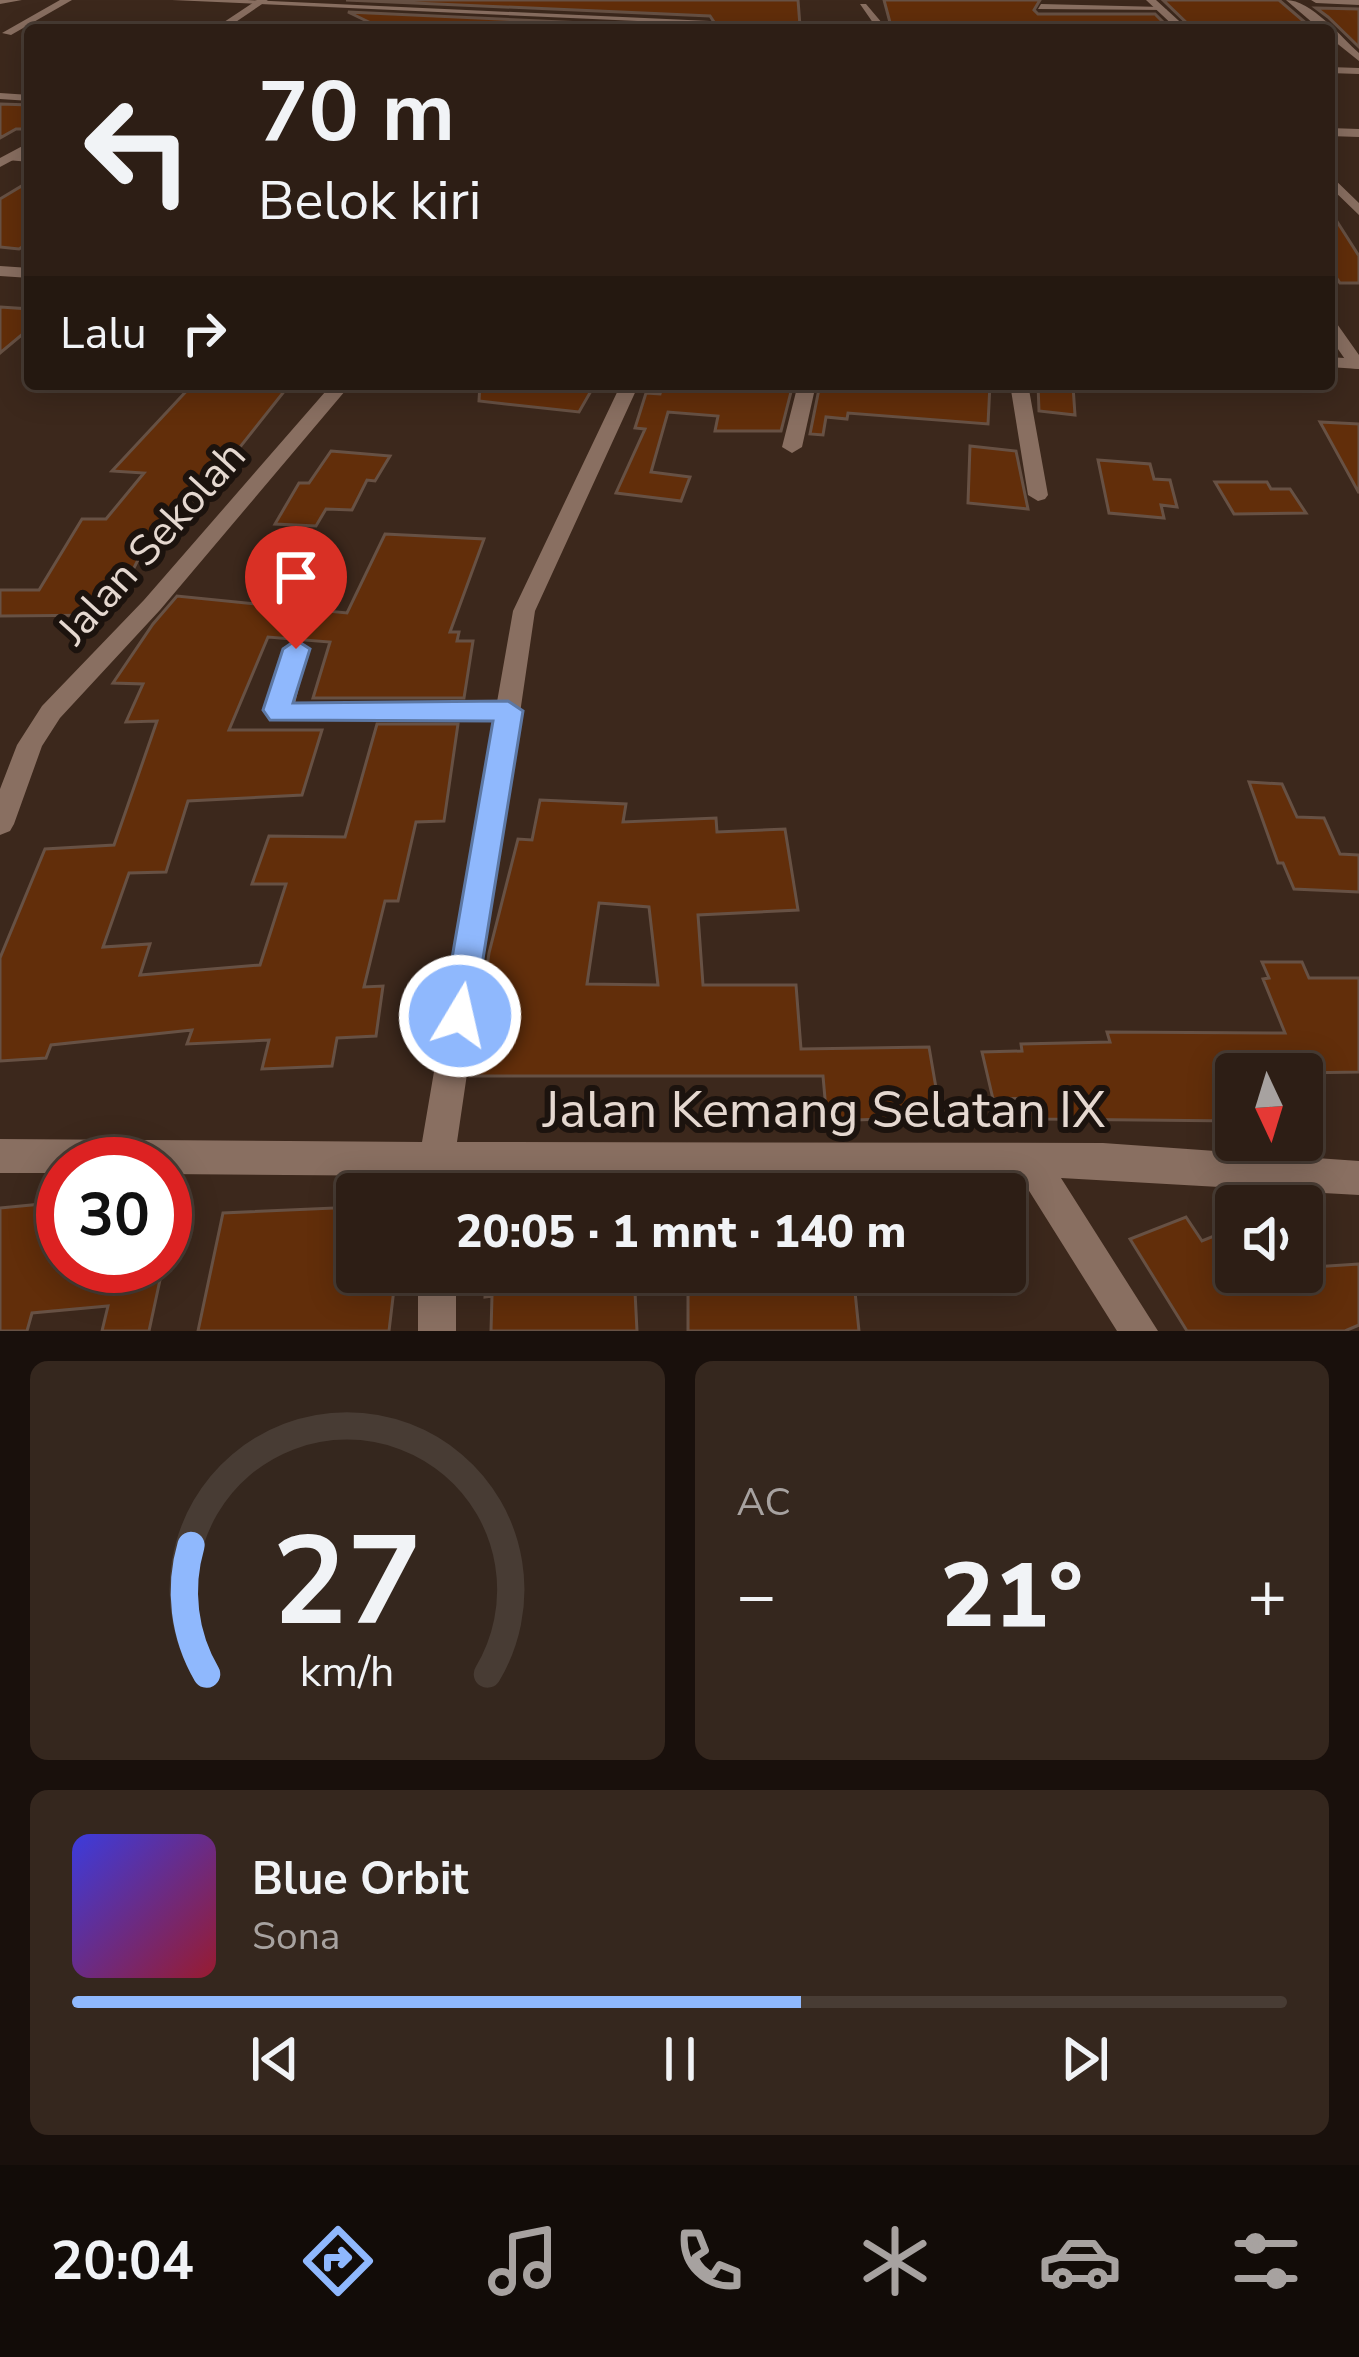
<!DOCTYPE html>
<html lang="id">
<head>
<meta charset="utf-8">
<style>
  :root { --surface:#2d1e15; --page:#35271e; --text:#f1f3f6; --muted:#a7a2a0; --line:#483c34; --accent:#8fb8fd }
  body { margin:0; font-family:"Nunito Sans",sans-serif; background:var(--page); color:var(--text); height:100vh; display:flex; flex-direction:column; font-size:45px; white-space:nowrap }
  * { box-sizing:border-box; margin:0 }
  p { font-size:39px; color:var(--muted) }
  .icon { flex:none; width:66px; height:66px; fill:none; stroke:currentColor; stroke-width:2; stroke-linecap:round; stroke-linejoin:round }
  .map { position:relative; height:1331px; overflow:hidden }
  .drawer { display:flex; flex-direction:column; gap:30px; padding:30px; background:#19100c; flex:1 }
  .drawer>* { flex:none }
  .top-card { position:absolute; left:24px; top:24px; width:1311px; height:366px; border-radius:12px; box-shadow:0 6px 30px #0003,0 0 0 3px var(--line); background:#2d1e15; color:var(--text); overflow:hidden }
  .needle { width:78px; rotate:176deg }
  .controls { position:absolute; left:1215px; top:1053px; display:grid; gap:24px }
  .controls a { display:grid; place-items:center; width:108px; height:108px; border-radius:12px; background:var(--surface); box-shadow:0 6px 30px #0003,0 0 0 3px var(--line); font-size:60px }
  .speed { position:absolute; left:36px; top:1137px; display:flex; gap:24px; font-size:60px; font-weight:700; text-align:center }
  .speed>* { display:grid; place-content:center; width:156px; height:156px; border-radius:50%; background:var(--surface); box-shadow:0 6px 30px #0003,0 0 0 3px var(--line); line-height:1 }
  .speed .limit { border:18px solid #d22; background:#fff; color:#111 }
  .pin { position:absolute; display:grid; place-items:center; width:102px; height:102px; color:#fff; margin:-123px -51px; border-radius:50% 50% 50% 0; rotate:-45deg; box-shadow:0 0 12px #0007 }
  .pin .icon { rotate:45deg }
  .me { position:absolute; width:132px; margin:-66px; rotate:9deg; stroke-linejoin:round; filter:drop-shadow(0 0 9px #0008) }
  .turn { display:flex; align-items:center; gap:42px; height:252px; padding:0 36px; font-size:54px }
  .turn .icon { width:156px; height:156px; stroke-width:2.5 }
  .turn b { display:block; font-size:84px; line-height:102px }
  .then { display:flex; align-items:center; height:114px; padding:0 36px; background:#0003; gap:24px; font-size:45px }
  .big { font-size:90px; font-weight:800; line-height:1.1 }
  .drawer .card { flex:1; display:flex; flex-direction:column; justify-content:center; gap:18px; min-width:0; padding:0 42px; border-radius:18px; background:var(--page) }
  .drawer .dial { align-items:center; gap:0 }
  .dial svg { height:312px; overflow:visible; fill:none; stroke:var(--line); stroke-width:7; stroke-linecap:round; text-anchor:middle }
  .dial text { fill:var(--text); stroke:none }
  .song { display:flex; align-items:center; gap:36px }
  .cover { width:144px; height:144px; border-radius:18px; background:linear-gradient(135deg,hsl(240 70% 55%),hsl(350 70% 35%)) }
  .played { height:12px; border-radius:6px; background:linear-gradient(90deg,var(--accent) 60%,var(--line) 60%) }
  .keys { display:flex; justify-content:space-around; direction:ltr }
  .heat { display:flex; justify-content:space-between; align-items:center; font-size:66px; direction:ltr }
  .drawer .tiles { flex:1; display:grid; gap:30px; grid-template-columns:1fr 1fr }
  .card:last-child { grid-column:span 2 }
  .trip { position:absolute; left:336px; top:1173px; width:690px; height:120px; border-radius:12px; background:var(--surface); box-shadow:0 6px 30px #0003,0 0 0 3px var(--line); font-weight:800; line-height:120px; text-align:center }
  .tab-bar { display:flex; height:192px; justify-content:space-around; align-items:center; background:#120c08; color:var(--muted) }
  .tab-bar .icon { width:84px; height:84px }
  .tab-bar .active { color:var(--accent) }
  .tab-bar b { font-size:54px; color:var(--text) }
  .map>svg:first-child { display:block }
</style>
</head>
<body>
<div class="map">
<svg width="1359" height="1331" viewBox="0 0 1359 1331">
  <rect width="100%" height="100%" fill="#3c281c"/>
  <path fill="#622e0a" stroke="#675144" stroke-width="3" fill-rule="evenodd" d="M 346,0 L 798,0 L 800,26 L 707,28 L 714,22 L 710,16 Z
    M 884,0 L 1040,0 L 1034,10 L 1038,14 L 1155,14 L 1170,29 L 892,30 Z
    M 1163,0 L 1279,0 L 1314,30 L 1193,29 Z
    M 1316,8 L 1359,9 L 1359,47 L 1328,17 Z
    M 348,12 L 693,28 L 424,30 L 428,25 L 373,24 Z
    M 0,104 L 30,105 L 30,129 L 16,129 L 0,138 Z
    M 30,181 L 30,242 L 19,249 L 0,247 L 0,199 Z
    M 1329,209 L 1359,256 L 1359,283 L 1340,283 L 1329,267 Z
    M 0,307 L 30,309 L 30,328 L 0,353 Z
    M 193,384 L 290,384 L 225,466 L 212,465 L 173,515 L 154,552 L 142,552 L 110,615 L 0,616 L 0,590 L 39,590 L 82,519 L 106,519 L 144,473 L 112,471 Z
    M 480,384 L 595,384 L 579,412 L 479,401 Z
    M 663,384 L 793,384 L 781,431 L 715,431 L 718,416 L 668,412 L 651,472 L 690,477 L 681,501 L 616,493 L 645,429 L 635,428 L 646,393 L 660,394 Z
    M 820,384 L 947,389 L 947,384 L 990,384 L 988,424 L 848,413 L 847,419 L 826,417 L 823,435 L 810,434 Z
    M 1038,384 L 1073,386 L 1075,415 L 1039,411 Z
    M 1320,422 L 1359,424 L 1359,493 Z
    M 970,446 L 1016,451 L 1028,509 L 968,503 Z
    M 331,451 L 390,456 L 375,481 L 367,480 L 352,510 L 326,509 L 316,526 L 275,524 L 299,483 L 309,483 Z
    M 1098,460 L 1150,464 L 1154,479 L 1170,480 L 1177,507 L 1161,505 L 1164,518 L 1109,513 Z
    M 1215,482 L 1267,482 L 1271,489 L 1290,489 L 1306,513 L 1234,514 Z
    M 385,534 L 484,539 L 450,632 L 459,632 L 457,641 L 473,641 L 464,698 L 313,698 L 330,642 L 268,637 L 229,730 L 322,730 L 302,795 L 188,801 L 166,872 L 129,873 L 103,947 L 150,944 L 140,975 L 260,965 L 286,884 L 252,884 L 269,836 L 345,837 L 377,724 L 458,724 L 444,821 L 416,822 L 398,901 L 385,901 L 364,987 L 383,986 L 376,1036 L 337,1038 L 332,1066 L 262,1069 L 269,1040 L 187,1044 L 192,1030 L 51,1045 L 46,1058 L 0,1061 L 0,958 L 45,849 L 114,845 L 157,721 L 126,722 L 143,684 L 113,683 L 153,624 L 177,596 L 347,613 Z
    M 1249,782 L 1282,784 L 1297,817 L 1324,818 L 1340,854 L 1359,855 L 1359,892 L 1294,889 L 1283,863 L 1278,863 Z
    M 540,800 L 626,804 L 623,822 L 716,818 L 717,832 L 785,829 L 798,910 L 698,915 L 703,985 L 796,985 L 801,1049 L 929,1047 L 941,1117 L 827,1121 L 823,1076 L 471,1076 L 489,953 L 518,839 L 532,840 ZM 599,903 L 649,907 L 658,985 L 587,984 Z
    M 1262,962 L 1302,962 L 1309,978 L 1359,978 L 1359,1072 L 1236,1074 L 1236,1121 L 1040,1119 L 1035,1098 L 993,1099 L 982,1052 L 1022,1051 L 1021,1044 L 1110,1042 L 1107,1032 L 1285,1033 L 1263,979 L 1269,978 Z
    M 63,1202 L 63,1266 L 163,1266 L 149,1331 L 102,1331 L 108,1306 L 32,1313 L 27,1331 L 0,1331 L 0,1208 Z
    M 357,1207 L 357,1272 L 396,1272 L 389,1331 L 198,1331 L 223,1213 Z
    M 1186,1217 L 1202,1241 L 1236,1227 L 1236,1272 L 1359,1264 L 1359,1325 L 1345,1331 L 1187,1331 L 1130,1239 Z
    M 486,1272 L 634,1272 L 637,1331 L 491,1331 L 492,1296 L 485,1297 Z
    M 688,1272 L 853,1272 L 859,1331 L 688,1331 Z"/>
  <g fill="none" stroke-linecap="round" stroke-linejoin="round">
    <path fill="#896f61" fill-rule="evenodd" d="M 0,0 L 22,0 L 0,4 Z
      M 60,0 L 72,0 L 11,35 L 2,33 Z
      M 172,0 L 247,0 L 710,21 L 705,24 Z
      M 1286,0 C 1311,0 1341,37 1359,53 L 1359,61 L 1329,37 L 1329,30 L 1321,30 Z
      M 1311,0 L 1359,0 L 1359,5 L 1316,3 Z
      M 860,4 L 866,4 L 888,30 L 878,30 Z
      M 1041,4 L 1162,7 L 1167,10 L 1038,9 Z
      M 1329,67 L 1359,68 L 1359,74 L 1329,73 Z
      M 1329,128 L 1359,129 L 1359,137 L 1329,136 Z
      M 11,153 L 30,154 L 30,162 L 7,160 L 5,157 Z
      M 1329,319 L 1335,321 L 1359,355 L 1359,369 L 1351,368 L 1329,336 Z
      M 332,384 L 351,384 L 160,610 L 60,718 L 42,746 L 14,824 L 10,831 L 0,835 L 0,789 L 17,745 L 42,706 L 144,600 Z
      M 621,384 L 639,384 L 535,611 L 457,1142 L 1103,1143 L 1359,1161 L 1359,1195 L 1061,1178 L 1158,1331 L 1117,1331 L 1021,1178 L 455,1176 L 455,1194 L 419,1194 L 419,1176 L 165,1174 L 165,1164 L 63,1164 L 63,1173 L 0,1173 L 0,1139 L 422,1142 L 494,720 L 271,719 L 267,713 L 284,649 L 296,641 L 308,649 L 295,704 L 497,702 L 513,611 Z
      M 798,384 L 816,384 L 802,447 L 792,453 L 782,447 Z
      M 1010,384 L 1028,384 L 1048,495 L 1045,499 L 1038,501 L 1028,495 Z
      M 418,1272 L 456,1272 L 456,1331 L 418,1331 Z"/>
    <path fill="#896f61" fill-rule="evenodd" d="M 257,0 L 268,0 L 224,30 L 212,30 Z
      M 1146,0 L 1156,0 L 1189,30 L 1178,30 Z
      M 0,93 L 30,95 L 30,101 L 0,99 Z
      M 30,142 L 30,151 L 0,167 L 0,158 Z
      M 1329,174 L 1359,203 L 1359,215 L 1329,186 Z
      M 0,266 L 30,268 L 30,278 L 0,276 Z
      M 1329,357 L 1359,359 L 1359,369 L 1329,367 Z"/>
  </g>
  <path fill="#8fb8fd" stroke="#5d78a4" stroke-width="3" d="M 296,640 L 310,649 L 293,703 L 508,701 L 523,711 L 472,1027 L 460,1032 L 447,1027 L 442,1016 L 493,721 L 270,720 L 263,710 L 283,649 Z"/>
  <g text-anchor="middle" stroke-width="12" stroke-linejoin="round" paint-order="stroke">
    <g font-size="42" fill="#e5d8d0" stroke="#1c130e">
      <text transform="translate(151 542) rotate(-48)" y="15">Jalan Sekolah</text>
    </g>
    <g font-size="51" fill="#e5d8d0" stroke="#1c130e">
      <text x="824" y="1127">Jalan Kemang Selatan IX</text>
    </g>
  </g>
</svg>
<div class="controls">
<a><svg class="needle" viewBox="-14 -14 28 28"><path d="M0-13l5 13h-10z" fill="#e53935"/><path d="M0 13l5-13h-10z" fill="#a7a2a0"/></svg></a>
<a><svg class="icon" aria-label="sound" viewBox="0 0 24 24"><path d="M4 9h4l5-4v14l-5-4H4zM17 9q2 3 0 6"/></svg></a>
</div>
<div class="speed"><div class="limit">30</div></div>
<div class="pin" style="left:296px;top:649px;background:#d93025"><svg class="icon" aria-label="arrive" viewBox="0 0 24 24"><path d="M6 21V4h12l-3 4 3 4H6"/></svg></div>
<svg class="me" style="left:460px;top:1016px" viewBox="-20 -20 40 40"><circle r="17" fill="#8fb8fd" stroke="#fff" stroke-width="3"/><path d="M0-11L8 9 0 5-8 9z" fill="#fff"/></svg>
<div class="trip">20:05 · 1 mnt · 140 m</div>
<div class="top-card">
<div class="turn"><svg class="icon" aria-label="left" viewBox="0 0 24 24"><path d="M17 20v-9H6M10 6l-5 5 5 5"/></svg><div><b>70 m</b>Belok kiri</div></div>
<div class="then">Lalu<svg class="icon" aria-label="right" viewBox="0 0 24 24"><path d="M7 20v-9h11M14 6l5 5-5 5"/></svg></div>
</div>
</div>
<section class="drawer">
<div class="tiles">
<div class="card dial"><svg viewBox="0 0 100 80">
<path d="M14 69A42 42 0 1 1 86 69"/>
<path d="M14 69A42 42 0 0 1 10 36" stroke="#8fb8fd"/>
<text x="50" y="56" font-size="32" font-weight="700">27</text>
<text x="50" y="72" font-size="11">km/h</text>
</svg></div>
<div class="card"><p>AC</p>
<div class="heat"><a>−</a><b class="big">21°</b><a>+</a></div>
</div>
<div class="card">
<div class="song"><i class="cover"></i><div><b>Blue Orbit</b><p>Sona</p></div></div>
<div class="played"></div>
<div class="keys"><svg class="icon" aria-label="previous" viewBox="0 0 24 24"><path d="M18 5L8 12l10 7zM5 5v14"/></svg><svg class="icon" aria-label="pause" viewBox="0 0 24 24"><path d="M8 5v14M16 5v14"/></svg><svg class="icon" aria-label="next" viewBox="0 0 24 24"><path d="M6 5l10 7-10 7zM19 5v14"/></svg></div>
</div>
</div>
</section>
<nav class="tab-bar">
<b>20:04</b>
<svg class="icon active" aria-label="directions" viewBox="0 0 24 24"><path d="M12 3l9 9-9 9-9-9zM9 14v-3h6M13 9l2 2-2 2"/></svg>
<svg class="icon" aria-label="music" viewBox="0 0 24 24"><path d="M9 18V5l10-2v13"/><circle cx="6" cy="18" r="3"/><circle cx="16" cy="16" r="3"/></svg>
<svg class="icon" aria-label="phone" viewBox="0 0 24 24"><path d="M5 4h4l2 5-3 2q2 4 5 5l2-3 5 2v4C11 20 4 13 5 4z"/></svg>
<svg class="icon" aria-label="climate" viewBox="0 0 24 24"><path d="M12 3v18M4 7l16 10M4 17L20 7"/></svg>
<svg class="icon" aria-label="car" viewBox="0 0 24 24"><path d="M5 17H2v-5l4-1 3-4h7l3 4 3 1v5h-3M9 17h6M6 11h13"/><circle cx="7" cy="17" r="2"/><circle cx="17" cy="17" r="2"/></svg>
<svg class="icon" aria-label="filters" viewBox="0 0 24 24"><path d="M4 7h16M4 17h16"/><circle cx="9" cy="7" r="2"/><circle cx="15" cy="17" r="2"/></svg>
</nav>
</body>
</html>
